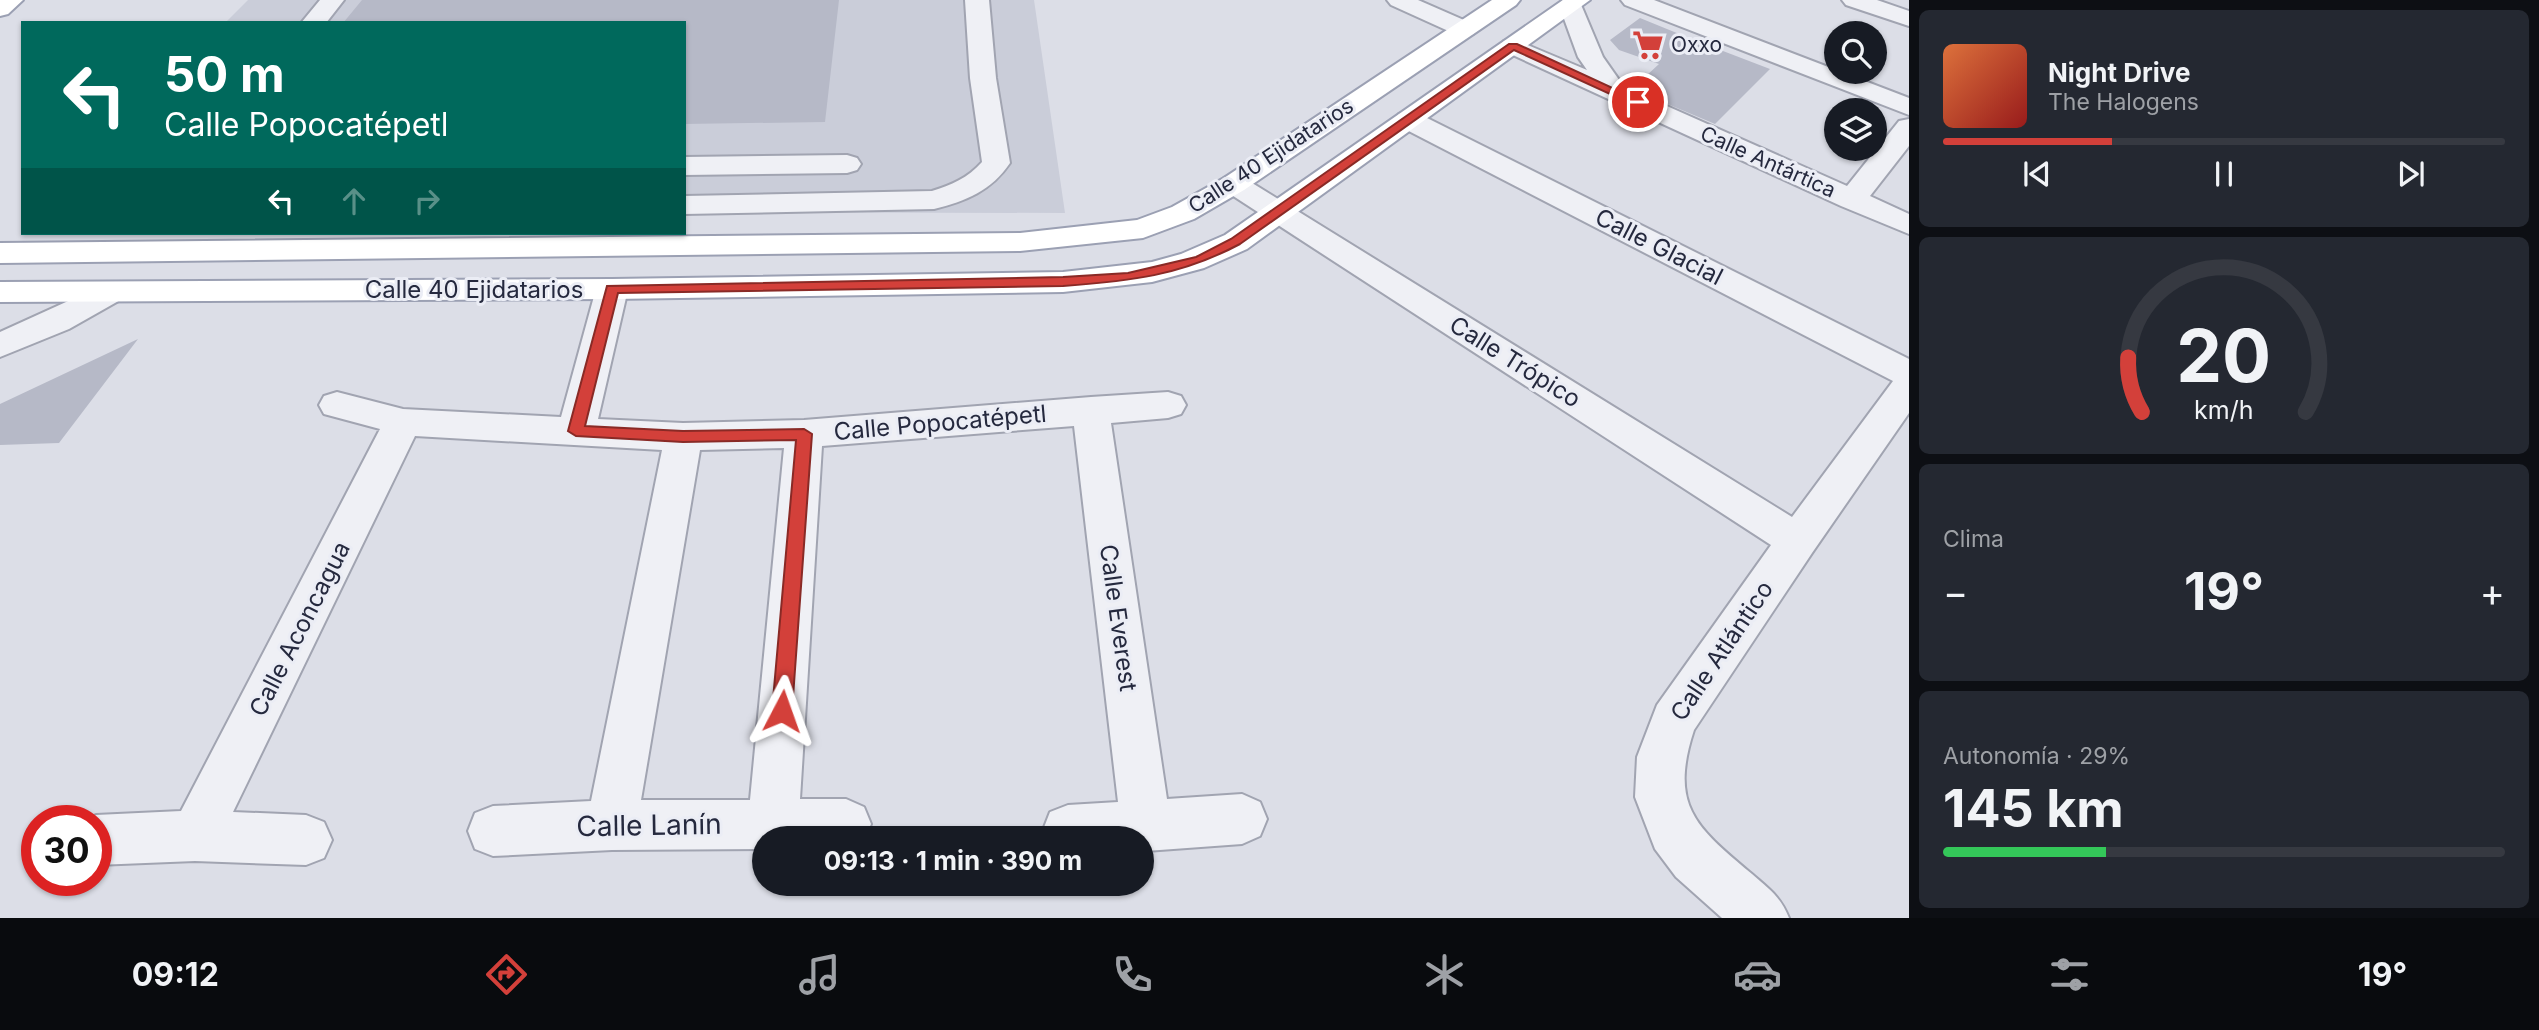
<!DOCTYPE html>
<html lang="es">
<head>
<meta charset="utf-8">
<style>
  :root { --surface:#171b24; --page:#242831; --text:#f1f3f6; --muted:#9ea1a6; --line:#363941; --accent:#d3403a }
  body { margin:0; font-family:Inter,sans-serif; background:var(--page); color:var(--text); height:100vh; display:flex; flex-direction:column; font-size:26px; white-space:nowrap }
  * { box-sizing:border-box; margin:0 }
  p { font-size:23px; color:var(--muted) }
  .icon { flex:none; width:38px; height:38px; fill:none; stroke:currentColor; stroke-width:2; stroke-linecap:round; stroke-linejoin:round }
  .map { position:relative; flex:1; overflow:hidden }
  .panel { display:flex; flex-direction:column; gap:10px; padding:10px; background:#0d0f14; width:630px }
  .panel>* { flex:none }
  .hud { position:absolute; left:21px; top:21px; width:665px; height:214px; border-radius:0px; box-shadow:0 2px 5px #0004; background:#00695c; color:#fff; overflow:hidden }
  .buttons { position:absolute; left:1824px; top:21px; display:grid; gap:14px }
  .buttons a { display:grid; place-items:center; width:63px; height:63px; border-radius:50%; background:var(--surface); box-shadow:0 2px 5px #0004; font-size:35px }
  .speed { position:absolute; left:21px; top:805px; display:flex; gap:14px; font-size:35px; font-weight:700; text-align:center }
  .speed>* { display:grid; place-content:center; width:91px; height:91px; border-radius:50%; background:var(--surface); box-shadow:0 2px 5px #0004; line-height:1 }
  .speed .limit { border:10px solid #d22; background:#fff; color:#111 }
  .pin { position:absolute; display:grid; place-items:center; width:60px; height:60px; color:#fff; margin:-30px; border:4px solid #fff; border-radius:50%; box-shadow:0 2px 7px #0007 }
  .me { position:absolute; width:77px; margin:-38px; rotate:4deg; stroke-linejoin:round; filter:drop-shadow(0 0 5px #0008) }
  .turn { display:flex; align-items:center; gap:24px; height:147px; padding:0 28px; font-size:32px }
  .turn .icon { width:91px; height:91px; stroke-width:2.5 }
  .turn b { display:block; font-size:49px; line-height:60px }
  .lanes { display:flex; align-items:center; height:66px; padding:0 28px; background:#0003; justify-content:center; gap:35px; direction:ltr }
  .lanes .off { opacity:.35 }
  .big { font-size:52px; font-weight:700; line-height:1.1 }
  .panel .widget { flex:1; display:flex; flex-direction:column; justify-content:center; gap:10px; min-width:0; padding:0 24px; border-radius:10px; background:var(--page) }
  .panel .dial { align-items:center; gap:0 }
  .dial svg { height:182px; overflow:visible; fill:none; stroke:var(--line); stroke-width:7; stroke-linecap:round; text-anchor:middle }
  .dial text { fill:var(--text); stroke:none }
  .song { display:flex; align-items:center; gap:21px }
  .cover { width:84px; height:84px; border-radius:10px; background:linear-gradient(135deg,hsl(20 70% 55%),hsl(0 70% 35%)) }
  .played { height:7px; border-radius:4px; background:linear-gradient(90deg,var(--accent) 30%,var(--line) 30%) }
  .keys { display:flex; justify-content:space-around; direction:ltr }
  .heat { display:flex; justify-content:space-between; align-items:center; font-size:38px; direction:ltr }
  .charge { height:10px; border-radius:5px; background:linear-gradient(90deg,#34c759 29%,var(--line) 0) }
  .trip { position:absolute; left:752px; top:826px; width:402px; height:70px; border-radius:35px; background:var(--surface); box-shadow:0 2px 5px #0004; font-weight:700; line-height:70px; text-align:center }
  .dock { display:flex; height:112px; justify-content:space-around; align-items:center; background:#090b0e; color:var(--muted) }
  .dock .icon { width:49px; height:49px }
  .dock .on { color:var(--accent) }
  .dock b { font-size:32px; color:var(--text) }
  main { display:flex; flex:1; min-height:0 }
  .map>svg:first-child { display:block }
</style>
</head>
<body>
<main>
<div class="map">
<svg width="1909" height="918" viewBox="0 0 1909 918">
  <rect width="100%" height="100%" fill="#dcdee7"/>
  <path fill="#cacdd9" d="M 248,0 L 1034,0 L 1065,213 L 684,212 L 684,23 L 225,23 Z"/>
  <path fill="#b6b9c7" d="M 362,0 L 839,0 L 825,122 L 684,124 L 684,23 L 343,23 Z
    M 1640,18 L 1689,38 L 1770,69 L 1715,124 L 1632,89 L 1659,64 L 1619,50 L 1610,40 Z
    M 138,339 L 59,443 L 0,445 L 0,404 Z"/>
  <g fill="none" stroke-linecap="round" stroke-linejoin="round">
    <defs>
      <path id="minor" d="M 320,0 L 344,0 L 326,23 L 301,23 Z
        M 965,0 L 989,0 L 996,78 L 1010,163 C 991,191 966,201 934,209 L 684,214 L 684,196 L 932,191 C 951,185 968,178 982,162 L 970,78 Z
        M 1387,0 L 1418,0 L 1473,24 L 1476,29 L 1473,34 L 1464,36 L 1455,34 L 1391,5 Z
        M 1563,0 L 1579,0 L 1603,57 L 1624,87 L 1847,186 L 1899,121 L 1909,119 L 1909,146 L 1870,196 L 1909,214 L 1909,234 L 1841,206 L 1504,51 L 1501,46 L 1504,41 L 1513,39 L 1587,70 L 1578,57 L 1559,5 Z
        M 1621,0 L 1654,0 L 1909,98 L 1909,115 L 1625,5 Z
        M 1842,0 L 1877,0 L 1909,11 L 1909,26 L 1846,5 Z
        M 1409,112 L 1419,114 L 1909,359 L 1909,413 L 1812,553 L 1694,730 C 1669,806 1696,827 1752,874 C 1769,889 1780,896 1789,918 L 1722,918 L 1676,877 L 1655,849 L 1635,797 L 1637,757 L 1657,705 L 1771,545 L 1224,190 L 1219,184 L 1224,178 L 1234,175 L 1244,178 L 1792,517 L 1893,381 L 1399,126 L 1395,120 L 1399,114 Z
        M 847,155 L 857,158 L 861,164 L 857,170 L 847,173 L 684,175 L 684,157 Z
        M 612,279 L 624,282 L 628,289 L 598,419 L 683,423 L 804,420 L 1091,397 L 1168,392 L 1181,396 L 1186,405 L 1181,414 L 1168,418 L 1111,423 L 1167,799 L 1242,794 L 1260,802 L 1267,819 L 1260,836 L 1242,844 L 1146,851 L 1143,850 L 1143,838 L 1046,838 L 1043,830 L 1050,812 L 1068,805 L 1118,802 L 1074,426 L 822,446 L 800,799 L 846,799 L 864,807 L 871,824 L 865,838 L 765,838 L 765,849 L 612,850 L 493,856 L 475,849 L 468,831 L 475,813 L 493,806 L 591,801 L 662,450 L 415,436 L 233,812 L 306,815 L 324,822 L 332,840 L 324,858 L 306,865 L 195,861 L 96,865 L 96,821 L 81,821 L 96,815 L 181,811 L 380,429 L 324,414 L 319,405 L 324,396 L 337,392 L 403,409 L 561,417 L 596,289 L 600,282 ZM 784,448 L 750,800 L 641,800 L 700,450 Z
        M 110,282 L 122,285 L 126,292 L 122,299 L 69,329 L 0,357 L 0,332 Z"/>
      <path id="major" d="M 0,0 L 23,0 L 8,14 L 0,16 Z
        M 1492,0 L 1520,0 L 1516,5 L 1244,190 L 1194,219 L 1143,238 L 1020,251 L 0,263 L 0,243 L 1020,233 L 1137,220 L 1172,207 L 1224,178 Z
        M 1563,0 L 1590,0 L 1247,249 L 1204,268 L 1152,282 L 1063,292 L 612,299 L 0,302 L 0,282 L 612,279 L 1063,272 L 1152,262 L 1181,254 L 1225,235 Z"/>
    </defs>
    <use href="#minor" stroke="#a1a4b1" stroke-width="4"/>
    <use href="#major" stroke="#9ba0b3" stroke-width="4"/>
    <use href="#minor" fill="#eff0f5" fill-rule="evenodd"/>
    <use href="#major" fill="#fff" fill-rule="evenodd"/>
  </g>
  <path fill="#d3403a" stroke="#892a26" stroke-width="2" d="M 1509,44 L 1517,44 L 1643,102 L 1634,105 L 1514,50 L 1240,244 C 1180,276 1130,281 1063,286 L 618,293 L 585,426 L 683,431 L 804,429 L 812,434 L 792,711 L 789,717 L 782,720 L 775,717 L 772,711 L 796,440 L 683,442 L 576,436 L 568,431 L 607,286 L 1063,277 L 1128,273 L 1196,257 L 1231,239 Z"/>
  <defs>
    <symbol id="supermarket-bare" viewBox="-9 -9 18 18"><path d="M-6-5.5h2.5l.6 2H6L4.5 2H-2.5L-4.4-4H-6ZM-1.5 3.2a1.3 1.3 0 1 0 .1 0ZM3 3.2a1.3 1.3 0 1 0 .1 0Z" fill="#d3403a" stroke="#ebedf5" stroke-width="2.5" paint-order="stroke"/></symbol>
  </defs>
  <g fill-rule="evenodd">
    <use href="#supermarket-bare" x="1626" y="23" width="44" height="44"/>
  </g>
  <g text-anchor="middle" stroke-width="6" stroke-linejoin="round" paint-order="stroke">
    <g font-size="21" fill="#25293e" stroke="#ebedf5" text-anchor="start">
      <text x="1671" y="52">Oxxo</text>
    </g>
    <g font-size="21" fill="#25293e" stroke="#ebedf5">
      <text transform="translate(1271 156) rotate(-33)" y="7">Calle 40 Ejidatarios</text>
      <text transform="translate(1768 162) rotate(24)" y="7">Calle Antártica</text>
    </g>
    <g font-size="24" fill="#25293e" stroke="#ebedf5">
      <text transform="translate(1659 247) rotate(27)" y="8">Calle Glacial</text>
      <text x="474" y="298">Calle 40 Ejidatarios</text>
      <text transform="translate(1515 362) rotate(32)" y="8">Calle Trópico</text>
      <text transform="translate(940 423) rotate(-5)" y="8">Calle Popocatépetl</text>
      <text transform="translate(1118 618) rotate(82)" y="8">Calle Everest</text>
      <text transform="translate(300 629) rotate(-63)" y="8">Calle Aconcagua</text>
      <text transform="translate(1722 651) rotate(-56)" y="8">Calle Atlántico</text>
    </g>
    <g font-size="28" fill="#25293e" stroke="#ebedf5">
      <text transform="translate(649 825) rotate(-1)" y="10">Calle Lanín</text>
    </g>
  </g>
</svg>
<div class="buttons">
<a><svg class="icon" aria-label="search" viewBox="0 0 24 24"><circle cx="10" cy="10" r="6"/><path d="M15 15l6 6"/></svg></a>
<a><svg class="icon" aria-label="layers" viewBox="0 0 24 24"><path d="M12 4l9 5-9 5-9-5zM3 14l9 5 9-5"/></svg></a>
</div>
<div class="speed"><div class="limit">30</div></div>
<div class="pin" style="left:1638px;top:102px;background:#d93025"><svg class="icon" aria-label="arrive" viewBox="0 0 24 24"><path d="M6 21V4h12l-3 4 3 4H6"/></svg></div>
<svg class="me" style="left:782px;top:711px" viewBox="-20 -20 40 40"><path d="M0-17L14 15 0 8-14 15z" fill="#d3403a" stroke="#fff" stroke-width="4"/></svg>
<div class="trip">09:13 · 1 min · 390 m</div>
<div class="hud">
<div class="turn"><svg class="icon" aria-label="left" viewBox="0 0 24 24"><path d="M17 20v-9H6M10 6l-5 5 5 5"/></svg><div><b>50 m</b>Calle Popocatépetl</div></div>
<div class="lanes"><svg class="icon" aria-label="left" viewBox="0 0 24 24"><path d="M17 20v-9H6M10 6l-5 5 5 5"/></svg><svg class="icon off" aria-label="ahead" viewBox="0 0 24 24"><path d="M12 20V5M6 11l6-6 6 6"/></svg><svg class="icon off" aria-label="right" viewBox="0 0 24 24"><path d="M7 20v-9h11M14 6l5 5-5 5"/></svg></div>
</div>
</div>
<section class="panel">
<div class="widget">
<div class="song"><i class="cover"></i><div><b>Night Drive</b><p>The Halogens</p></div></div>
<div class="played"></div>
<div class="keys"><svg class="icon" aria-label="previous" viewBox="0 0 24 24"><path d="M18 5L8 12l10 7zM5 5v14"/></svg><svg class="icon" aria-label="pause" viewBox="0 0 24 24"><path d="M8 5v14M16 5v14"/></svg><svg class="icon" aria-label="next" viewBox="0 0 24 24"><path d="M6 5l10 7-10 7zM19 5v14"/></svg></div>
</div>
<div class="widget dial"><svg viewBox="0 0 100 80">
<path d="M14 69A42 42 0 1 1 86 69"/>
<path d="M14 69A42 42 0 0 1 8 45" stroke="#d3403a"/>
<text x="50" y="56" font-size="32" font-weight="700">20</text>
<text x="50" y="72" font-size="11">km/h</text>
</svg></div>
<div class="widget"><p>Clima</p>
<div class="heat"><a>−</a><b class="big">19°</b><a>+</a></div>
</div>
<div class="widget"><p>Autonomía · 29%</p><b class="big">145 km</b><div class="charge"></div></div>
</section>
</main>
<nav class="dock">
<b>09:12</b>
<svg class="icon on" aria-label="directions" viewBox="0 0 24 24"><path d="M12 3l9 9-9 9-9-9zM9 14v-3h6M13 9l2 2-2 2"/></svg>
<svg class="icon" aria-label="music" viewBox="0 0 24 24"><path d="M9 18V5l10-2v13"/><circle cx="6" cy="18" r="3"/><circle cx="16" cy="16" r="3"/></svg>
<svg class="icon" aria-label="phone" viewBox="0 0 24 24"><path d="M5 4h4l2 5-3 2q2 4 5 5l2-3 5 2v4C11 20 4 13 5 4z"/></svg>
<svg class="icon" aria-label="climate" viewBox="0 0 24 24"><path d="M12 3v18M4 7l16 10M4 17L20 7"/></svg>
<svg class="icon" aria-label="car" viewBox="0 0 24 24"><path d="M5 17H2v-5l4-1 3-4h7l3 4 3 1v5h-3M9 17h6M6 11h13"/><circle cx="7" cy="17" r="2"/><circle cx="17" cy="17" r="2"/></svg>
<svg class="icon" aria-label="filters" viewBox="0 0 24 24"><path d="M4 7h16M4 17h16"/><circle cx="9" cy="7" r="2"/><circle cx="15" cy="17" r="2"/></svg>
<b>19°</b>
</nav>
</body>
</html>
